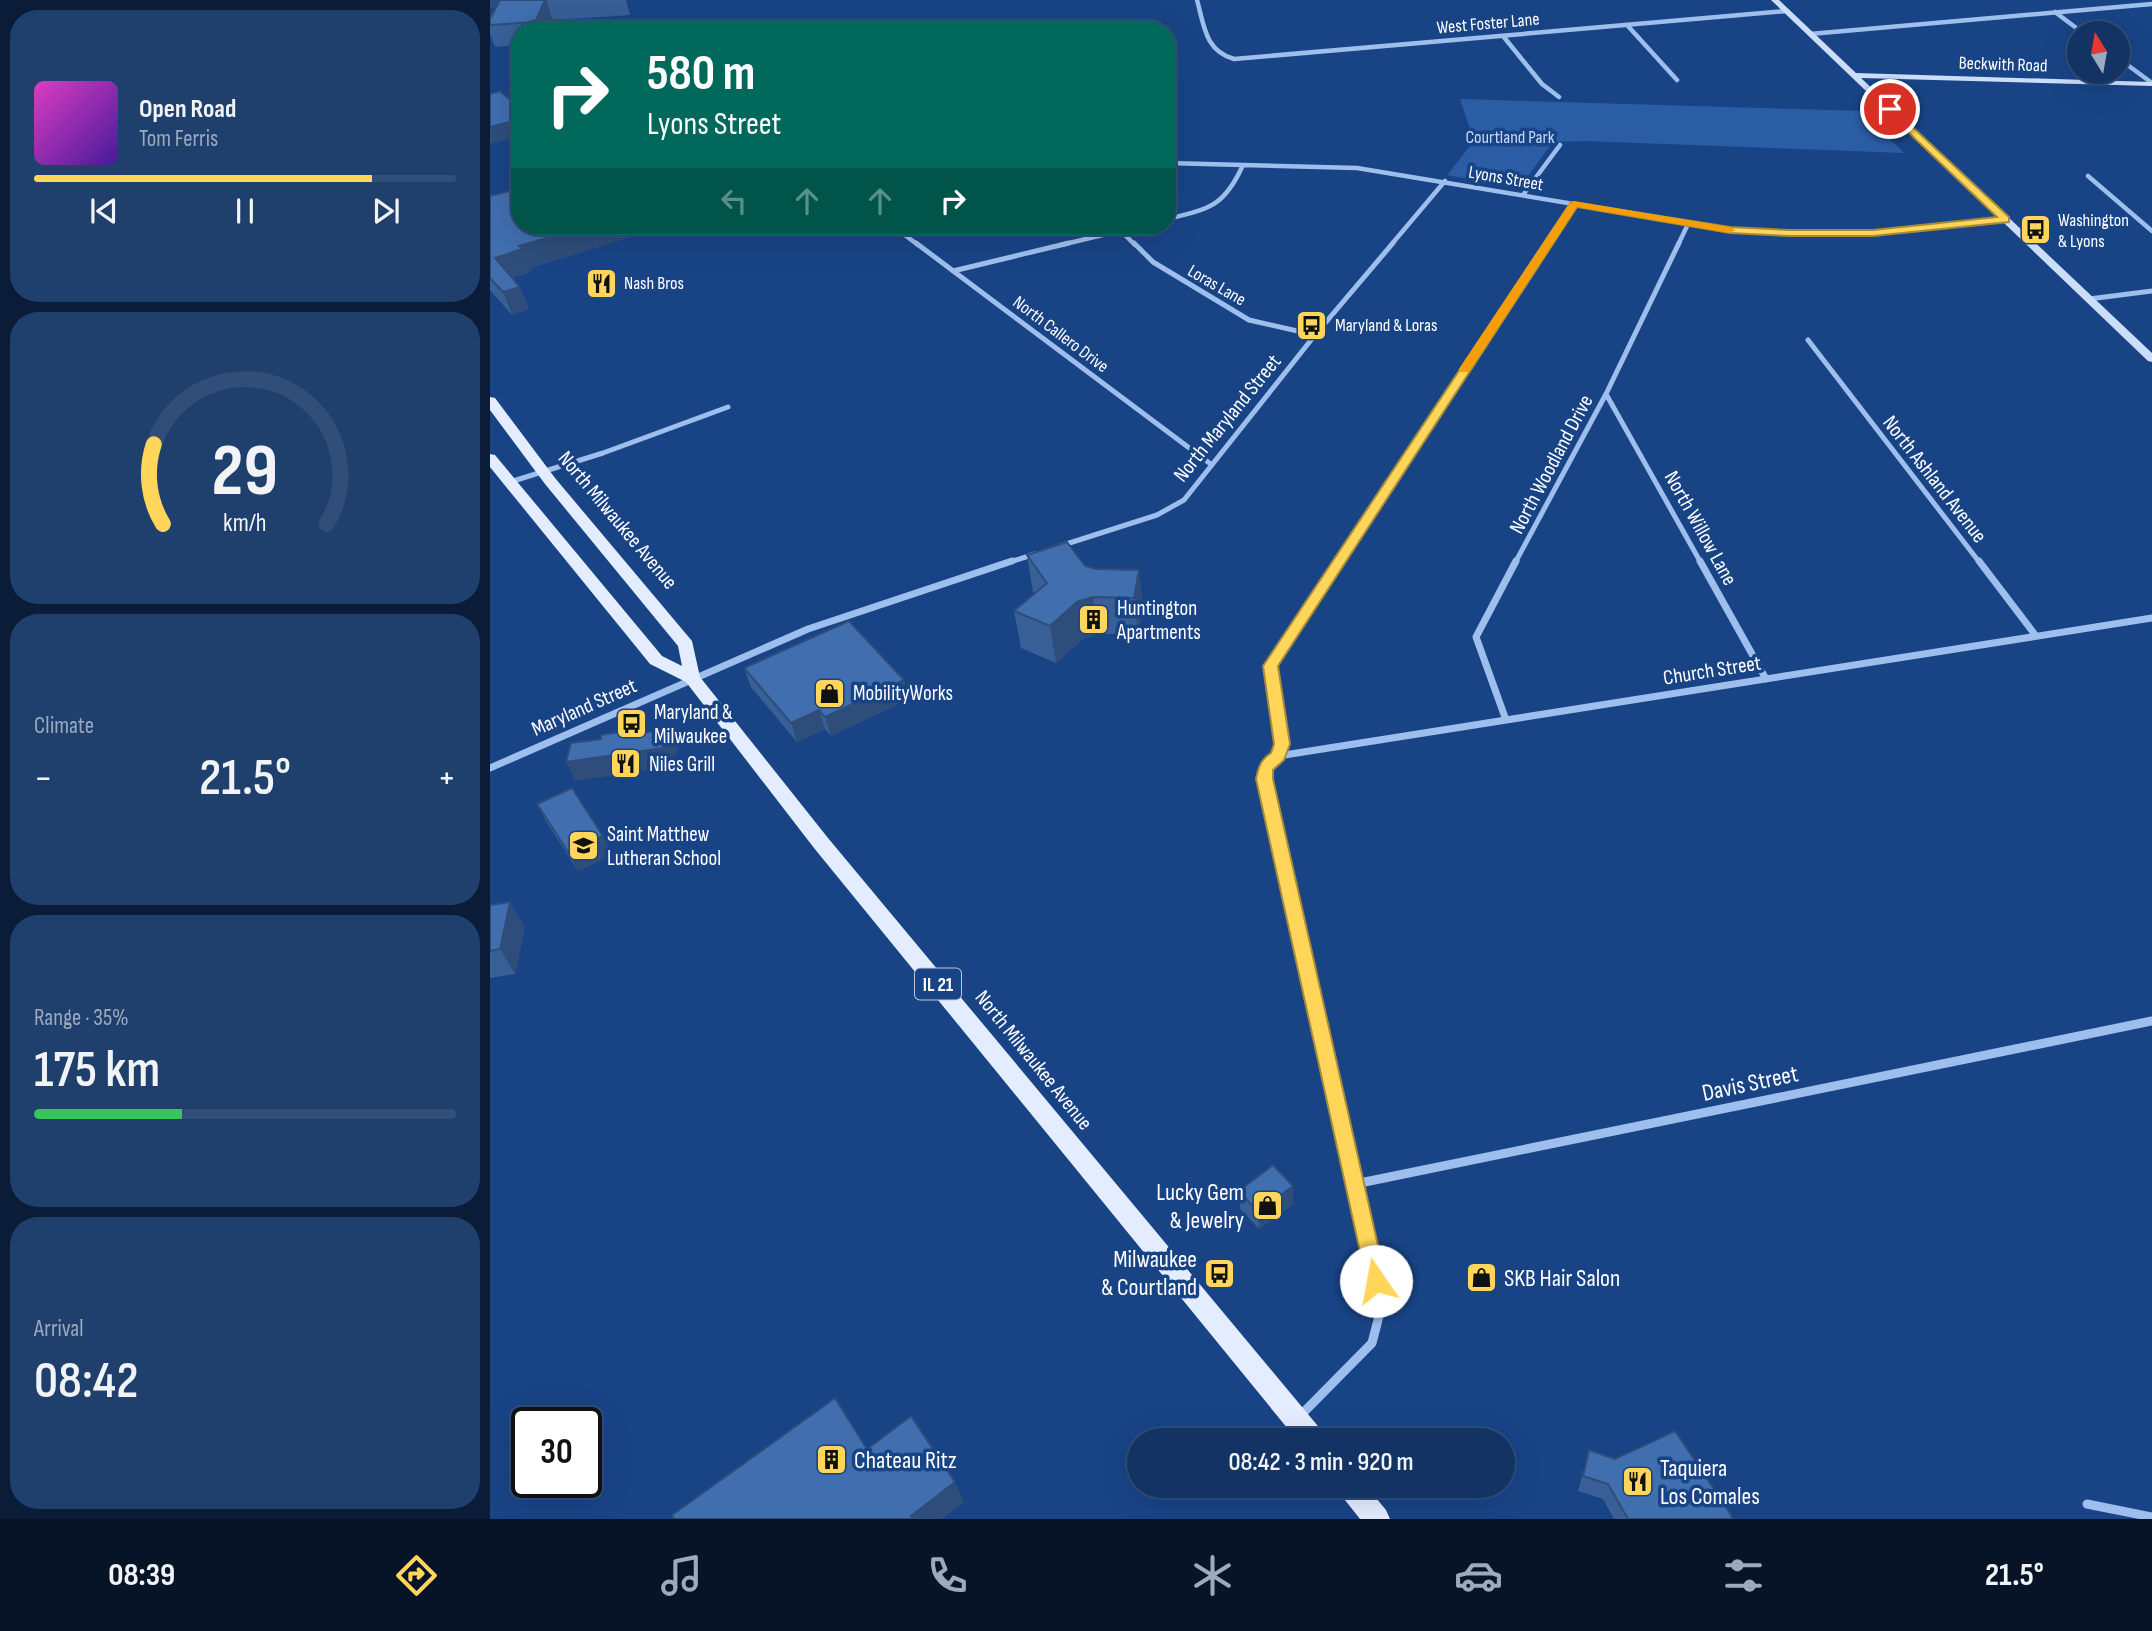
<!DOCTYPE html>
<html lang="en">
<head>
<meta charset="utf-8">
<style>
  :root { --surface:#123364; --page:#1f3f6d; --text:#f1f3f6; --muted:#9caabf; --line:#314e78; --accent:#ffd65a }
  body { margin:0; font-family:"Sofia Sans Condensed",sans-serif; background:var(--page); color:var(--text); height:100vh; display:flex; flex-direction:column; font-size:26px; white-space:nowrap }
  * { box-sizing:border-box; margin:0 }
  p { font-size:23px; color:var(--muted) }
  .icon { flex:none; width:38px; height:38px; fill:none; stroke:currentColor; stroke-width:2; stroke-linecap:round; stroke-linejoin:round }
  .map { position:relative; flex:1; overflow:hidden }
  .details { display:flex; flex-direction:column; gap:10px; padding:10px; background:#0a1c37; width:490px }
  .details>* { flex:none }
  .hud { position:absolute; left:21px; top:21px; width:665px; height:214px; border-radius:28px; box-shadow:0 7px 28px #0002,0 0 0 2px var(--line); background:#00695c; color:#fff; overflow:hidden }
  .needle { width:46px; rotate:349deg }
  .fabs { position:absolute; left:1577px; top:21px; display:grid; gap:14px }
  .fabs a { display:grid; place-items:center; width:63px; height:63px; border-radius:50%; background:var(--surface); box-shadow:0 7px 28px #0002,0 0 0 2px var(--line); font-size:35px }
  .speed { position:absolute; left:21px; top:1407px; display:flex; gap:14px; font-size:35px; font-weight:700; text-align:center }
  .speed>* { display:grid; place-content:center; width:91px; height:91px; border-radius:50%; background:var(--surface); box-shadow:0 7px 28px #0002,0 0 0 2px var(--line); line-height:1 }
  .speed .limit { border:4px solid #111; border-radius:10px; background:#fff; color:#111 }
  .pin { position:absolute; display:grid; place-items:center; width:60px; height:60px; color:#fff; margin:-30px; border:4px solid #fff; border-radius:50%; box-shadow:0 2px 7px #0007 }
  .me { position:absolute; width:77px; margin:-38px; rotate:348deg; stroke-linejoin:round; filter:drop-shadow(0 0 5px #0008) }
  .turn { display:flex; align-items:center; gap:24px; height:147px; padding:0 21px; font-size:32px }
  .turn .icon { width:91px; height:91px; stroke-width:2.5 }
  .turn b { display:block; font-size:49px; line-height:60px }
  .lanes { display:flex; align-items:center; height:66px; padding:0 21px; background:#0003; justify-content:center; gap:35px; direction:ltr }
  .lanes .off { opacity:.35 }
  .big { font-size:52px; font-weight:600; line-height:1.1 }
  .details .card { flex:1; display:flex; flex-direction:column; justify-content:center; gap:10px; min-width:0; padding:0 24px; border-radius:28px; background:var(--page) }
  .details .dial { align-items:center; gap:0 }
  .dial svg { height:182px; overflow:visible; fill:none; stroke:var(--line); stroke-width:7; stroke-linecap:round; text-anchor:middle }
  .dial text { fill:var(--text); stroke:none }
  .song { display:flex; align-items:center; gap:21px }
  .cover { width:84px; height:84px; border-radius:10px; background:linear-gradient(135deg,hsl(310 70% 55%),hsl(260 70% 35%)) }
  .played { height:7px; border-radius:4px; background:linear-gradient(90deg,var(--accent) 80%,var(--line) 80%) }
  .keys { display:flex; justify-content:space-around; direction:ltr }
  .heat { display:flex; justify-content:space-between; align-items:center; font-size:38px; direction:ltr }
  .charge { height:10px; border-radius:5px; background:linear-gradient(90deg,#34c759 35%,var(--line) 0) }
  .trip { position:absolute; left:637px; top:1428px; width:388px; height:70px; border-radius:35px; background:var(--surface); box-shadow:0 7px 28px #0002,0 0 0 2px var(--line); font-weight:600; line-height:70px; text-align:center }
  .tab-bar { display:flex; height:112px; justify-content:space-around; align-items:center; background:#071428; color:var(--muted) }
  .tab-bar .icon { width:49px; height:49px }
  .tab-bar .active { color:var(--accent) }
  .tab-bar b { font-size:32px; color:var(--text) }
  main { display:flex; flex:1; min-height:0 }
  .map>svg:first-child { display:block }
</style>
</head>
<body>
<main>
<section class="details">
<div class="card">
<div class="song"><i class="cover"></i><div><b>Open Road</b><p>Tom Ferris</p></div></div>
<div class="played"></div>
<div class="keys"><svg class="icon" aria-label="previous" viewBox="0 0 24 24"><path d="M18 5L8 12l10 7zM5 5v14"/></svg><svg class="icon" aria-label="pause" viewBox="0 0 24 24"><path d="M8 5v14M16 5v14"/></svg><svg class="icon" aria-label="next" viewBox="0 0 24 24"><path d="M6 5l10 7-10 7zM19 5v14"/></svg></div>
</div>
<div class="card dial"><svg viewBox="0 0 100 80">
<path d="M14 69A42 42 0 1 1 86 69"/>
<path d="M14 69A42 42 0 0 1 10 34" stroke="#ffd65a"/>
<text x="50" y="56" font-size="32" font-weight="700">29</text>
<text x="50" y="72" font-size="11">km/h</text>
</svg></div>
<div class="card"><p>Climate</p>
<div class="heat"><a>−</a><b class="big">21.5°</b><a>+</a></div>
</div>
<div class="card"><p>Range · 35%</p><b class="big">175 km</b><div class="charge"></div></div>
<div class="card"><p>Arrival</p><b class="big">08:42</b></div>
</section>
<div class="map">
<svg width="1662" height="1519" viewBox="0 0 1662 1519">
  <rect width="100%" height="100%" fill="#184486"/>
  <path fill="#2b5da4" d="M 970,99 L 1372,111 L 1414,153 L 1095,141 L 1063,142 L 1029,188 L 957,175 L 984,141 Z"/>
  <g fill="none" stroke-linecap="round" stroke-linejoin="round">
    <path stroke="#9ebfed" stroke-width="4.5" d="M 707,0 C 714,25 715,51 744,59 L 1297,11
      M 1565,12 L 1593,33
      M 1137,25 L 1187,80
      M 1320,34 L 1662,4
      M 1013,36 L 1052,84 L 1069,97
      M 1628,58 L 1662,83
      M 677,163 L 867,168 L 1240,230 L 1358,234 L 1515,220
      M 1598,176 L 1662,231
      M 1033,195 L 1070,145
      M 677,219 C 719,209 734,207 753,165
      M 403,226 L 428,245
      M 631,231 L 645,245
      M 571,245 L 650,226
      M 901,245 L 955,181
      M 1057,245 L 1084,204
      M 1188,245 L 1198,224"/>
    <path stroke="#9ebfed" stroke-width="5" d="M 426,243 L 722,465
      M 644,243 L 663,262 L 759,320 L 825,335
      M 463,271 L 579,243
      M 1599,299 L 1662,291
      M 1318,340 L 1490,563
      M 1116,394 L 1211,563
      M 20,482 L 113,453 L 238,407
      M 570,546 L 667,515 L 694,500 L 825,335 L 903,243
      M 517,563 L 545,554
      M 848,563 L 1058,243
      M 1025,563 L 1116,394 L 1189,243"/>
    <path stroke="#9ebfed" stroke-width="7" d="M 1210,561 L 1276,679
      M 1489,561 L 1546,636
      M 1016,720 L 986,637 L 1026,561
      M 788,756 L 1662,618
      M 0,768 L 318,629 L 522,561
      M 818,978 L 774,779 C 777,764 787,758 792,744 L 780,666 L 849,561"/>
    <path stroke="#9ebfed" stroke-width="9" d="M 865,1184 L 1662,1021
      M 809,1417 L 882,1343 L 889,1316 L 886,1281 L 818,977
      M 1597,1504 L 1662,1517"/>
    <path fill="#cbddf9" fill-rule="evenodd" d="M 1281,0 L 1289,0 L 1366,73 L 1662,82 L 1662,86 L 1371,78 L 1662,353 L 1662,362 L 1658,361 Z"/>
    <path fill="#e4edff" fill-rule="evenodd" d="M 0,397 L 5,398 L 65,478 L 202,641 L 210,677 L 338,838 L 832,1431 L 835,1440 L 807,1440 L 324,848 L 196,682 L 160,664 L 0,467 L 0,454 L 5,455 L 172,656 L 192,666 L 188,646 L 55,484 L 0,410 Z
      M 847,1486 L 876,1486 L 896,1510 L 900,1519 L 870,1519 L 851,1495 Z"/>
  </g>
  <path fill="#385f96" d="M 0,0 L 136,0 L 140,15 L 63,20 L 58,30 L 30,30 L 30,45 L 5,47 L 0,34 L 0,19 L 6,7 Z
    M 0,196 L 144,236 L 40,268 L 41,272 L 22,278 L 30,287 L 39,309 L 22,315 L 0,290 Z
    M 537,555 L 595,566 L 606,569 L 649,570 L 653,607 L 648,634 L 608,634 L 593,639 L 566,663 L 531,648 L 524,611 L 545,594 L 543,592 Z
    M 254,668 L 419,699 L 341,736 L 335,729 L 307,742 L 261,687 Z
    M 47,804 L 113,836 L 122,855 L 88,871 L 57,823 Z
    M 0,905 L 35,927 L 25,974 L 0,978 Z
    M 749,1191 L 803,1204 L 769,1229 L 750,1209 Z
    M 1099,1450 L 1243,1519 L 1124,1519 L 1113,1499 L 1088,1491 Z"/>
  <path fill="#2e4d7a" d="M 0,0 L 18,0 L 16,6 L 0,8 Z
    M 55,0 L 56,0 L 63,20 L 58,30 L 47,30 L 45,22 Z
    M 30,119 L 30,136 L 0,144 L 0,127 Z
    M 97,226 L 140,226 L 144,236 L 40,268 L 41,272 L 14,280 L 5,258 L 29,246 Z
    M 30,287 L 39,309 L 22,315 L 13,292 Z
    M 649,570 L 653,607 L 648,634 L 644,598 Z
    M 603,597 L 608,634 L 593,639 L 566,663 L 560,626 L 587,602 Z
    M 414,680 L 419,699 L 341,736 L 335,717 Z
    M 329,710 L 335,729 L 307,742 L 301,723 Z
    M 180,728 L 188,748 L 181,767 L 85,781 L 76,762 L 149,734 L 150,729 L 158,749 Z
    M 113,836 L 122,855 L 88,871 L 78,852 Z
    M 20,902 L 35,927 L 25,974 L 10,949 Z
    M 803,1186 L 803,1204 L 769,1229 L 768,1212 Z
    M 465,1482 L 474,1502 L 452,1519 L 423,1519 L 421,1516 Z"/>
  <path fill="#416eaf" stroke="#2e4d7a" stroke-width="2" d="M 10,0 L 55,0 L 45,22 L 0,25 L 0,19 Z
    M 10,91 L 30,109 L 30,119 L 0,127 L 0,94 Z
    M 30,188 L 30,226 L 97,226 L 29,246 L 32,249 L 5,258 L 30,287 L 13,292 L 0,278 L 0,196 Z
    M 577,542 L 595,566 L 606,569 L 649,570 L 644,598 L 603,597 L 587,602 L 560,626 L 524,611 L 557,583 L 537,555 Z
    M 359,621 L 414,680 L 335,717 L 329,710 L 301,723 L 254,668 Z
    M 180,728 L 173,748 L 76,762 L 81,743 L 111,739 L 111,735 L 150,729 L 149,734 Z
    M 82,788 L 113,836 L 78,852 L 47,804 Z
    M 20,902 L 10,949 L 0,951 L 0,905 Z
    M 783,1165 L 803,1186 L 768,1212 L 749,1191 Z
    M 345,1398 L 377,1449 L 421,1416 L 465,1482 L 421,1516 L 424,1519 L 184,1519 L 182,1515 Z
    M 1185,1431 L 1238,1510 L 1243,1519 L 1138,1519 L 1118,1484 L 1093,1476 L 1099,1450 L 1125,1459 Z"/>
  <path fill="#ffd65a" stroke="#a68b3a" stroke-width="2" d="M 1400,106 L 1519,217 L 1519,222 L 1383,236 L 1299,236 L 1240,233 L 1087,207 L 788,666 L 800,744 L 794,760 L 783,770 L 783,779 L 896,1281 L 893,1288 L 886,1291 L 878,1288 L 766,779 C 768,768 771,759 781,753 L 784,744 L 773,666 L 1081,202 L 1240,227 L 1299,230 L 1383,230 L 1507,217 L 1396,111 L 1395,109 Z"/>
  <path fill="#f59e0b" d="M 1084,201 L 1240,227 L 1245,230 L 1240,233 L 1087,207 L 979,372 L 970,372 L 969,369 L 1079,204 Z"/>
  <defs>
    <symbol id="bus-square" viewBox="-11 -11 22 22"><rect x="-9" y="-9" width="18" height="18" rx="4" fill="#ffd65a" stroke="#184486"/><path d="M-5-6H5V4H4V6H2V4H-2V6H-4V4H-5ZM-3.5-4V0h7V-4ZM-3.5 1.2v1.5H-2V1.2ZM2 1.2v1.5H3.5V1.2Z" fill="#111"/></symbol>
    <symbol id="restaurant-square" viewBox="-11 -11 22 22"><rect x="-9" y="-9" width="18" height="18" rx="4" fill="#ffd65a" stroke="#184486"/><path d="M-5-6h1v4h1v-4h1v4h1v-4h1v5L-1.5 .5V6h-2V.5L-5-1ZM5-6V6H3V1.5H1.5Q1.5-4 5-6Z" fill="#111"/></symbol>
    <symbol id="building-square" viewBox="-11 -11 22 22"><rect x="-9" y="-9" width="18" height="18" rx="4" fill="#ffd65a" stroke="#184486"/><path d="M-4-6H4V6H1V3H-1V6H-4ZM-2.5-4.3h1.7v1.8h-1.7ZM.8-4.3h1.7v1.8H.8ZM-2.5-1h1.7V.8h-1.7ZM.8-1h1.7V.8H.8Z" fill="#111"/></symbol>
    <symbol id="shop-square" viewBox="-11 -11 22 22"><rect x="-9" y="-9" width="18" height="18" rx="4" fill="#ffd65a" stroke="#184486"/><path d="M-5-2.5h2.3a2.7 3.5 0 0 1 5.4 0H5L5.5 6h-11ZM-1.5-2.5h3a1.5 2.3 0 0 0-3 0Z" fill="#111"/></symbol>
    <symbol id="school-square" viewBox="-11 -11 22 22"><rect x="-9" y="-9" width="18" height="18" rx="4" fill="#ffd65a" stroke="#184486"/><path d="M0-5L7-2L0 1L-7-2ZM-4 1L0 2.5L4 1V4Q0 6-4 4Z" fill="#111"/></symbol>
  </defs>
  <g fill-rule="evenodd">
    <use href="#bus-square" x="1528" y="212" width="35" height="35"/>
    <use href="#restaurant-square" x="94" y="266" width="35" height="35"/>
    <use href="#bus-square" x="804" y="308" width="35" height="35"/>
    <use href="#building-square" x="586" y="602" width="35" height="35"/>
    <use href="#shop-square" x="322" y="676" width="35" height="35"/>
    <use href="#bus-square" x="124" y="706" width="35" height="35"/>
    <use href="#restaurant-square" x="118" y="746" width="35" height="35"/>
    <use href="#school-square" x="76" y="828" width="35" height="35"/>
    <use href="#shop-square" x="760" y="1188" width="35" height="35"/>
    <use href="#bus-square" x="712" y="1256" width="35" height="35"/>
    <use href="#shop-square" x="974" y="1260" width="35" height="35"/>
    <use href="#building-square" x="324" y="1442" width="35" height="35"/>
    <use href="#restaurant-square" x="1130" y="1464" width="35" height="35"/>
  </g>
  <g text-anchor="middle" stroke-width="7" stroke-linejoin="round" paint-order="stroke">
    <g font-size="18" fill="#fff" stroke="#184486">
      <text transform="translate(998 23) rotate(-5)" y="6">West Foster Lane</text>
      <text transform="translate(1513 64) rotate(2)" y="6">Beckwith Road</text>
      <text transform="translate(1016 178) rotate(10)" y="6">Lyons Street</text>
      <text transform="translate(727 285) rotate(30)" y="6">Loras Lane</text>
      <text transform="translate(571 334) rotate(37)" y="6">North Callero Drive</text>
    </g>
    <g font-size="18" fill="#c4daf9" stroke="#184486">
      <text x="1020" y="143">Courtland Park</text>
    </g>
    <g font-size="18" fill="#fff" stroke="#184486" text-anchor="start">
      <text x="1568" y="226">Washington<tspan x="1568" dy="21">&amp; Lyons</tspan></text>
      <text x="134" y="289">Nash Bros</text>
      <text x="845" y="331">Maryland &amp; Loras</text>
    </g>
    <rect fill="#184486" stroke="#bac7db" stroke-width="2" x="425" y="968.5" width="46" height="31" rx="5"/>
    <g font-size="19" font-weight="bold" fill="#fff">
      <text x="448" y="991">IL 21</text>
    </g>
    <g font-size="21" fill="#fff" stroke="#184486">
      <text transform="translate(737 418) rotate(-51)" y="7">North Maryland Street</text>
      <text transform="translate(1061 464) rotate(-62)" y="7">North Woodland Drive</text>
      <text transform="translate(1445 479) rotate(52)" y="7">North Ashland Avenue</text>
      <text transform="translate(128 520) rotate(50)" y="7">North Milwaukee Avenue</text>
      <text transform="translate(1211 528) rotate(61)" y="7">North Willow Lane</text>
      <text transform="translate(1222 670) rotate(-9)" y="7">Church Street</text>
      <text transform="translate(94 707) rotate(-24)" y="7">Maryland Street</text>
      <text transform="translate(544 1060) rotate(51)" y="7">North Milwaukee Avenue</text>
    </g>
    <g font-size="21" fill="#fff" stroke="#184486" text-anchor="start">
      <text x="627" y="615">Huntington<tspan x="627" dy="24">Apartments</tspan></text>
      <text x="363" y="700">MobilityWorks</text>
      <text x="164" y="719">Maryland &amp;<tspan x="164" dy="24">Milwaukee</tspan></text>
      <text x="159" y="771">Niles Grill</text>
      <text x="117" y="841">Saint Matthew<tspan x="117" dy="24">Lutheran School</tspan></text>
    </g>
    <g font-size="24" fill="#fff" stroke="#184486">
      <text transform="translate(1260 1083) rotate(-12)" y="8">Davis Street</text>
    </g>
    <g font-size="24" fill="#fff" stroke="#184486" text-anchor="start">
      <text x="754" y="1200" text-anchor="end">Lucky Gem<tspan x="754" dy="28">&amp; Jewelry</tspan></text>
      <text x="707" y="1267" text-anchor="end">Milwaukee<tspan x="707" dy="28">&amp; Courtland</tspan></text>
      <text x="1014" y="1286">SKB Hair Salon</text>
      <text x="364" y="1468">Chateau Ritz</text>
      <text x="1170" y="1476">Taquiera<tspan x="1170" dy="28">Los Comales</tspan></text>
    </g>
  </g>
</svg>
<div class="fabs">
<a><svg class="needle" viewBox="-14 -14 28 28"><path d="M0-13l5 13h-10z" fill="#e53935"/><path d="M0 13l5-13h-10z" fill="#9caabf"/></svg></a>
</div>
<div class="speed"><div class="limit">30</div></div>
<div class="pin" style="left:1400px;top:109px;background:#d93025"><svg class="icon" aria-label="arrive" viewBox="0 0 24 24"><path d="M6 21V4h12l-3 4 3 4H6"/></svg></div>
<svg class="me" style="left:886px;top:1281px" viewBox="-20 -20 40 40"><circle r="19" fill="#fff"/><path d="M0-13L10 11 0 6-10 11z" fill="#ffd65a"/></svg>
<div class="trip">08:42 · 3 min · 920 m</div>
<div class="hud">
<div class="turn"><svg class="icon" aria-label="right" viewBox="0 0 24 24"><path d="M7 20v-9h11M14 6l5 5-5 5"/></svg><div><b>580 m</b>Lyons Street</div></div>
<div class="lanes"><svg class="icon off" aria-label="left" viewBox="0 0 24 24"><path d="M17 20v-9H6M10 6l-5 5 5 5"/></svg><svg class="icon off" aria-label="ahead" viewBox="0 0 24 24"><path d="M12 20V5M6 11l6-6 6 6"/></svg><svg class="icon off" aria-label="ahead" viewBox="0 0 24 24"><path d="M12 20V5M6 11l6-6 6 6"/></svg><svg class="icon" aria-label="right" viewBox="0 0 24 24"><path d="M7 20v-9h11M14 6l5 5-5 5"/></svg></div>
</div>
</div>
</main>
<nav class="tab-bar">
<b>08:39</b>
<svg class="icon active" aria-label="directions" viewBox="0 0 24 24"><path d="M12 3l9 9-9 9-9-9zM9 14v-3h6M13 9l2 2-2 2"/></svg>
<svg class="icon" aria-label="music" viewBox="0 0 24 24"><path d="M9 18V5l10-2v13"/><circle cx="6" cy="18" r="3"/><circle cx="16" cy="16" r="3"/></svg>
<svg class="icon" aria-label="phone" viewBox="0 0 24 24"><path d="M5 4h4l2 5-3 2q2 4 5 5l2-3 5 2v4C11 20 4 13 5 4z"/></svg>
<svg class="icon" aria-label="climate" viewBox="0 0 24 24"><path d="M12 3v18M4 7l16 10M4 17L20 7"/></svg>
<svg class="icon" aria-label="car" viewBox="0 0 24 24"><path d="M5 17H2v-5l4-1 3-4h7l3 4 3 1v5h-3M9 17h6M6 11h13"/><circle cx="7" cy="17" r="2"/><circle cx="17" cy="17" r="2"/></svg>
<svg class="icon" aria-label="filters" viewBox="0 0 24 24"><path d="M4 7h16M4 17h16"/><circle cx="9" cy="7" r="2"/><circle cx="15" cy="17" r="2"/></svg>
<b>21.5°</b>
</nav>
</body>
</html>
